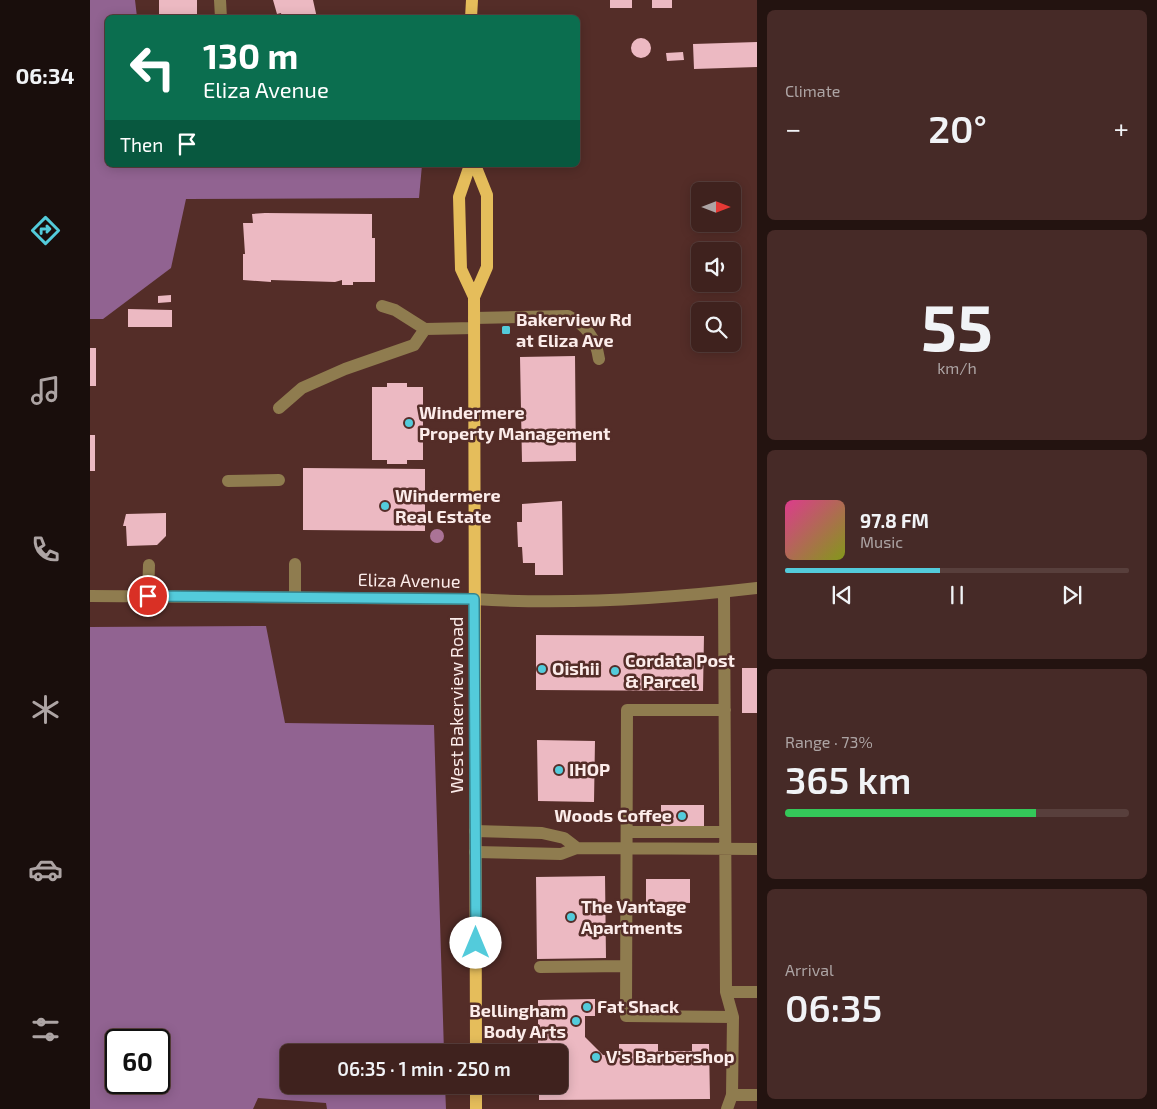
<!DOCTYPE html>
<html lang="en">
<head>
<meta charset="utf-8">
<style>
  :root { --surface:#3f221e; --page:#462a27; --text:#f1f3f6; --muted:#ada4a4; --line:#583f3c; --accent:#53cbdb }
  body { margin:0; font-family:"Exo 2",sans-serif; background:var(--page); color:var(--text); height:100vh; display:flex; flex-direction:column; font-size:19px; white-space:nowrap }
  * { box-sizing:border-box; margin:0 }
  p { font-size:16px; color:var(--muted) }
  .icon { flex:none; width:28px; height:28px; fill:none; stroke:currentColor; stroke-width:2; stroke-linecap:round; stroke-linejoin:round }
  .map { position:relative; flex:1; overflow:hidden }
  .drawer { display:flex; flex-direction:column; gap:10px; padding:10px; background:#231310; width:400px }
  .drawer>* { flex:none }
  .hud { position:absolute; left:15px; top:15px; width:475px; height:152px; border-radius:8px; box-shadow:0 2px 12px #0003,0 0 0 1px var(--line); background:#0b6e4f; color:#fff; overflow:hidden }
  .needle { width:32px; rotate:90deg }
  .fabs { position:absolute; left:601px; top:182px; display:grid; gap:10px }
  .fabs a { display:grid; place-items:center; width:50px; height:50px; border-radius:8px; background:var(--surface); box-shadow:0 2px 12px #0003,0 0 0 1px var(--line); font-size:25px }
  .speed { position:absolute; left:15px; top:1029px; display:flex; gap:10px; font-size:25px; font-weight:700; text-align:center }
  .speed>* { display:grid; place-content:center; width:65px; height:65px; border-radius:50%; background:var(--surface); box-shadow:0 2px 12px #0003,0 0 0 1px var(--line); line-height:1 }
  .speed .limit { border:2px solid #111; border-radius:8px; background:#fff; color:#111 }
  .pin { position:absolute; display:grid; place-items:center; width:42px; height:42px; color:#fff; margin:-21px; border:2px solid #fff; border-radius:50%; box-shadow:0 1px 5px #0007 }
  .me { position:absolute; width:55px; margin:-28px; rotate:0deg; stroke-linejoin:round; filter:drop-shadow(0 0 4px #0008) }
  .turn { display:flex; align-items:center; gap:18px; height:105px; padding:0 15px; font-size:22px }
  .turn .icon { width:65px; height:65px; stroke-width:2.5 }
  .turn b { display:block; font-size:35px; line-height:42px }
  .then { display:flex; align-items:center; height:48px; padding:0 15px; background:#0003; gap:10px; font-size:19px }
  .big { font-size:38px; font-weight:600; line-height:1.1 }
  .drawer .tile { flex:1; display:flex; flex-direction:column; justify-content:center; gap:8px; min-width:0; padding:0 18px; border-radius:8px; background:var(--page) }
  .drawer .dial { align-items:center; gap:0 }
  .dial b { font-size:65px; line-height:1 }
  .song { display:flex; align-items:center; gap:15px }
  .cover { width:60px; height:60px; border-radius:8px; background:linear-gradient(135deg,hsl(330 70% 55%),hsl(70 70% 35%)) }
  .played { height:5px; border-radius:2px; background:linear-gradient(90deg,var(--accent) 45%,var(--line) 45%) }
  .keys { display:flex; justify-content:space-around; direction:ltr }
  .heat { display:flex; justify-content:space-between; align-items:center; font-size:28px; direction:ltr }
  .charge { height:8px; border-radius:4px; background:linear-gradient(90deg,#34c759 73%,var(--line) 0) }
  .trip { position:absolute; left:190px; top:1044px; width:288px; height:50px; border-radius:8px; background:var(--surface); box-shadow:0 2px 12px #0003,0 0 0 1px var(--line); font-weight:600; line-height:50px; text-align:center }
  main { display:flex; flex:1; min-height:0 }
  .dock { display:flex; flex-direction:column; width:90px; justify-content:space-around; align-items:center; background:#190e0c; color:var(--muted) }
  .dock .icon { width:35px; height:35px }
  .dock .current { color:var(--accent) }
  .dock b { font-size:22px; color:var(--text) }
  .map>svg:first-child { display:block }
</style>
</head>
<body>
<main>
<nav class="dock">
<b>06:34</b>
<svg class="icon current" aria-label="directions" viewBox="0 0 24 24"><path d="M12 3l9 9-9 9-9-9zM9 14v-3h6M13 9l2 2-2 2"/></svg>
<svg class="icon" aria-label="music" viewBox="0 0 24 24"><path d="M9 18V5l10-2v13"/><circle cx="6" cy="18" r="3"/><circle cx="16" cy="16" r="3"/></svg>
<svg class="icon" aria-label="phone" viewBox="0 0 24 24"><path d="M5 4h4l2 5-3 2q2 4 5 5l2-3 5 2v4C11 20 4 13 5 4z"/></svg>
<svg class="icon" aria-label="climate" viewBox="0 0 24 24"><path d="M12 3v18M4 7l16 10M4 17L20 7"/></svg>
<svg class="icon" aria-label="car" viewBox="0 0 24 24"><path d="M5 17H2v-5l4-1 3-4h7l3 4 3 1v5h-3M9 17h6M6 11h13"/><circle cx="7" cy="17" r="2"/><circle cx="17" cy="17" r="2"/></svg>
<svg class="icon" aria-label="filters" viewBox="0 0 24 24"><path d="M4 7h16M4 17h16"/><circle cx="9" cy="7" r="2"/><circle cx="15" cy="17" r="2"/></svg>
</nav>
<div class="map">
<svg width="667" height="1109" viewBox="0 0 667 1109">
  <rect width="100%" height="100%" fill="#542d28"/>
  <path fill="#916391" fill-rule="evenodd" d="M 0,0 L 45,0 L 47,17 L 18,18 L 18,165 L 332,165 L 329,198 L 96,199 L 81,268 L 13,319 L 0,319 Z
    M 176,626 L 195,723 L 344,725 L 354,1052 L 199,1052 L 199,1085 L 355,1085 L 356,1109 L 237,1109 L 236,1103 L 168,1098 L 163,1109 L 0,1109 L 0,627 ZM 26,1040 L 69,1040 L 69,1082 L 26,1082 Z"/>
  <path fill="#ecb9c2" d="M 69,0 L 107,0 L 107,18 L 69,18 Z
    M 183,0 L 223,0 L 227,18 L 192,18 L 191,13 L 187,14 Z
    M 520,0 L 542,0 L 542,8 L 520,8 Z
    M 562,0 L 582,0 L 582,8 L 562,8 Z
    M541 48a10 10 0 1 1 20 0a10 10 0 1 1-20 0Z
    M 667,42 L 667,67 L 604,69 L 603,44 Z
    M 593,52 L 594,60 L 577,61 L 576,53 Z
    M 175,213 L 282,214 L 282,238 L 285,238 L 285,282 L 263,282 L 263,285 L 252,285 L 252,280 L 245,282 L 181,280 L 181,282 L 153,280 L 153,254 L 155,254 L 153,223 L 163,223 L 162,214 Z
    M 81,295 L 81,302 L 68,303 L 68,296 Z
    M 38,309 L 82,310 L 82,327 L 38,327 Z
    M 0,348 L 6,348 L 6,386 L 0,386 Z
    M 485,356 L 486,461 L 432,462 L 430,357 Z
    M 297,383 L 317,383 L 317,387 L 333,387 L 333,460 L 317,460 L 317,464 L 297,464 L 297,460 L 282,460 L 282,387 L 297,387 Z
    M 0,435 L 5,435 L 5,471 L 0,471 Z
    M 213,468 L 335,469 L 335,531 L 213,530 Z
    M 472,501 L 473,575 L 445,575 L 445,563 L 433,563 L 432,547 L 428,547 L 427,522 L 432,522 L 432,504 Z
    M 76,513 L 76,536 L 67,545 L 37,546 L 36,526 L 33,526 L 36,514 Z
    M 446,635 L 614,636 L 613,691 L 446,690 Z
    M 652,668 L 667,668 L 667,713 L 652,713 Z
    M 447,740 L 505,741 L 504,802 L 448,801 Z
    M 571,805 L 614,805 L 614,828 L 571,828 Z
    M 515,876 L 516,958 L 447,959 L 446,877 Z
    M 556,879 L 600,879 L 600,903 L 556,902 Z
    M 505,999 L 505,1016 L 495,1016 L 495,1037 L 513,1055 L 529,1055 L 529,1044 L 568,1044 L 568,1051 L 602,1051 L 602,1044 L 619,1044 L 620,1099 L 449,1100 L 449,1085 L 469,1085 L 469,1052 L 448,1052 L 448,1000 Z"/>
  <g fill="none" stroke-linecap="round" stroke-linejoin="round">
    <path stroke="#8f7c4f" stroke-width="12" d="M 130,0 L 131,18
      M 292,306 L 305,310 L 335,329 L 384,328
      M 384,318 L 478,316 C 497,325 506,339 509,359
      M 189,408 L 212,388 L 255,369 L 324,345 L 335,329
      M 138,481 L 189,480
      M 205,564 L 205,597
      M 634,592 L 636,992 L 643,1017 L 642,1095 L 637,1109
      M 0,596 L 384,599 C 478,605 573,599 667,588
      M 58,596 L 59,565
      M 635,710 L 537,710 L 536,1016 L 643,1017
      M 385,831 L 452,833 L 474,838 L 487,848 L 471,854 L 385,852
      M 537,832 L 635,832
      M 487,848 L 667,849
      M 450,967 L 536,966
      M 636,992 L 667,992
      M 642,1095 L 667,1095"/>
    <path stroke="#e5bd5b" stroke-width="12" d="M 381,18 L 382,0
      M 380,165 L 369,197 L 371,269 L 384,297 L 386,1052
      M 384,297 L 397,267 L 397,195 L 385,165
      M 386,1085 L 386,1109"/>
  </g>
  <circle fill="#ab7396" cx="347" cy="536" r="7"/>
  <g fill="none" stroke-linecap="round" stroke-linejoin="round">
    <defs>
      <path id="route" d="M 58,596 L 384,599 L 386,943"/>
    </defs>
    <use href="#route" stroke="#36848e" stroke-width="12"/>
    <use href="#route" stroke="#53cbdb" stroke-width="9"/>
  </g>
  <g fill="#53cbdb" stroke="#542d28" stroke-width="2">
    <rect x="411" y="325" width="10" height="10" rx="2.5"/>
    <circle cx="319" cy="423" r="5"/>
    <circle cx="295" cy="506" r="5"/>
    <circle cx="452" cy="669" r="5"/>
    <circle cx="525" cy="671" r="5"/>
    <circle cx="469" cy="770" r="5"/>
    <circle cx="592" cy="816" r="5"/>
    <circle cx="481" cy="917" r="5"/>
    <circle cx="497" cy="1007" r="5"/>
    <circle cx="486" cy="1021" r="5"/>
    <circle cx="506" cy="1057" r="5"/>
  </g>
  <g text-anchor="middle" stroke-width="5" stroke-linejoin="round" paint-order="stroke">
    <g font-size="18" font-weight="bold" fill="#fcecea" stroke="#542d28" text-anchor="start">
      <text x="426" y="326">Bakerview Rd<tspan x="426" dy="21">at Eliza Ave</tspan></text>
      <text x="329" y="419">Windermere<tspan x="329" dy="21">Property Management</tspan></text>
      <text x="305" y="502">Windermere<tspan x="305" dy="21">Real Estate</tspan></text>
      <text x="535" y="667">Cordata Post<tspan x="535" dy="21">&amp; Parcel</tspan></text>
      <text x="462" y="675">Oishii</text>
      <text x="479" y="776">IHOP</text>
      <text x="582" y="822" text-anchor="end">Woods Coffee</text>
      <text x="491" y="913">The Vantage<tspan x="491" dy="21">Apartments</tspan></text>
      <text x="507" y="1013">Fat Shack</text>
      <text x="476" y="1017" text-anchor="end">Bellingham<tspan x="476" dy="21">Body Arts</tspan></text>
      <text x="516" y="1063">V's Barbershop</text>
    </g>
    <g font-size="18" fill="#fcecea" stroke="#542d28">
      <text transform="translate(319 581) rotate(1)" y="6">Eliza Avenue</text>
      <text transform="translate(367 705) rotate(-90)" y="6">West Bakerview Road</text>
    </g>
  </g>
</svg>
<div class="fabs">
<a><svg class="needle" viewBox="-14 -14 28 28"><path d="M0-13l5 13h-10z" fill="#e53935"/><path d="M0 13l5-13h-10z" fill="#ada4a4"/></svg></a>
<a><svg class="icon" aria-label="sound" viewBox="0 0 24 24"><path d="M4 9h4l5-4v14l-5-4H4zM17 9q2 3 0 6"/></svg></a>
<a><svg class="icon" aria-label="search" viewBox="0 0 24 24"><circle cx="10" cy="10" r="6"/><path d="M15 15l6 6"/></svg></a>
</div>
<div class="speed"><div class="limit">60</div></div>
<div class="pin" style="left:58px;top:596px;background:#d93025"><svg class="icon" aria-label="arrive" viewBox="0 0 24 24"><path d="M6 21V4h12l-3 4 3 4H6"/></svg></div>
<svg class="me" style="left:386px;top:943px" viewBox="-20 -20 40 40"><circle r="19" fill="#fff"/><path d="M0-13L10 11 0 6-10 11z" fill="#53cbdb"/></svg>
<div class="trip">06:35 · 1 min · 250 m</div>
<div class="hud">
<div class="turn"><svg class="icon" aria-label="left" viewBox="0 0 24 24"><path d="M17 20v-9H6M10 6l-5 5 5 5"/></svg><div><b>130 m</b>Eliza Avenue</div></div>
<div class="then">Then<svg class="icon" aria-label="arrive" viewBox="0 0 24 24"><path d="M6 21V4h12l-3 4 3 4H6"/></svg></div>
</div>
</div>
<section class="drawer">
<div class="tile"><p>Climate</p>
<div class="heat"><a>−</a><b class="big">20°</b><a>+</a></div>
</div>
<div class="tile dial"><b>55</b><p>km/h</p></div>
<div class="tile">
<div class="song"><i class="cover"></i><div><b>97.8 FM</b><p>Music</p></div></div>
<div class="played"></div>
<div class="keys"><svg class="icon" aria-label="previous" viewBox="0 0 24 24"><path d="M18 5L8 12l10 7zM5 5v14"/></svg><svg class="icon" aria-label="pause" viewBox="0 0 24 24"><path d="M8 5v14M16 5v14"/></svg><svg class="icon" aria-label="next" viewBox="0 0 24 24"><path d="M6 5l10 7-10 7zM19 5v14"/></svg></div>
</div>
<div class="tile"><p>Range · 73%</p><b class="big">365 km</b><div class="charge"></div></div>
<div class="tile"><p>Arrival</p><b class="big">06:35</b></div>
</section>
</main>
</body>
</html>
